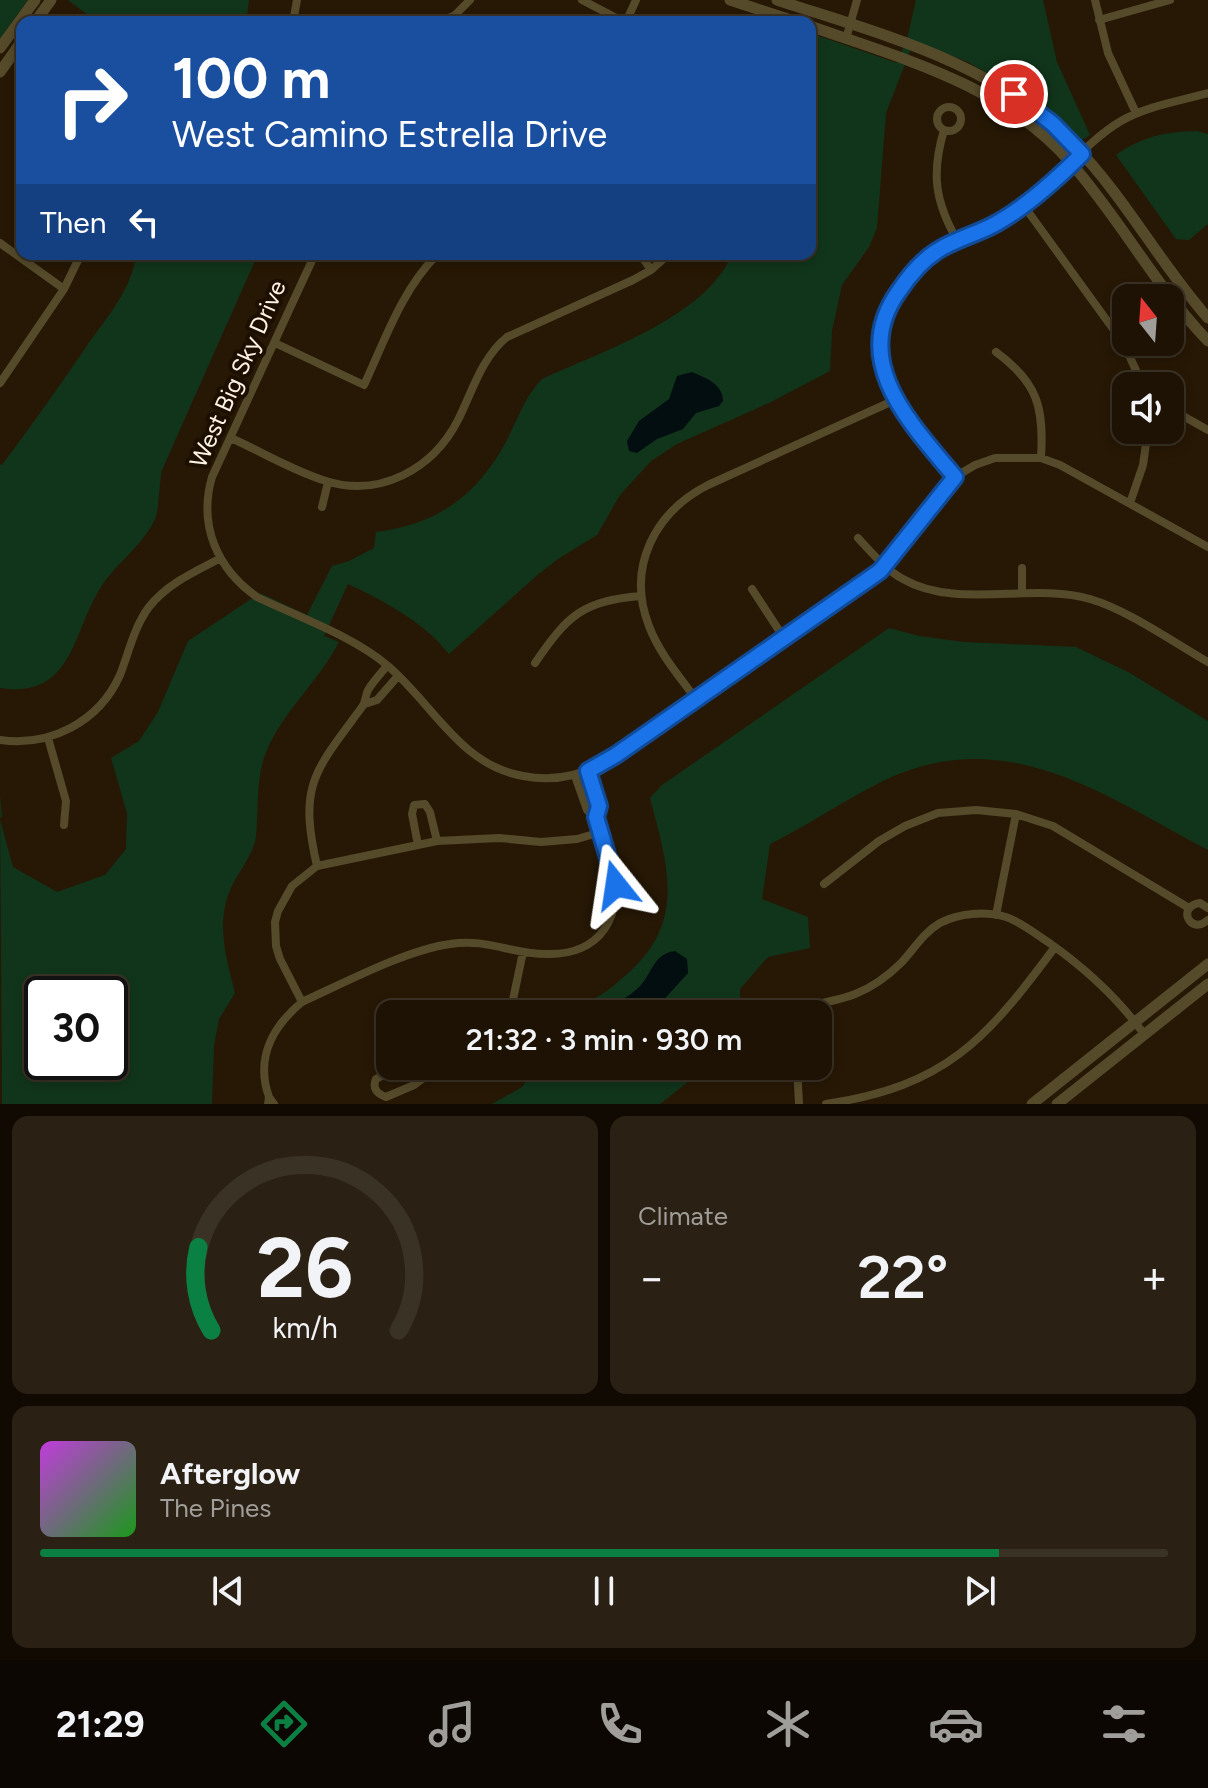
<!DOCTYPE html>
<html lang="en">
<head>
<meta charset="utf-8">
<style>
  :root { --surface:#1d1204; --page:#2a2013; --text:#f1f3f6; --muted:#a09e9a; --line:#3b3226; --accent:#0b8043 }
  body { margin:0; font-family:Figtree,sans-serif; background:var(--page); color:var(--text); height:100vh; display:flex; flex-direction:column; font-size:30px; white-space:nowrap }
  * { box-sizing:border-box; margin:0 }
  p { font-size:26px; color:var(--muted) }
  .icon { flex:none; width:44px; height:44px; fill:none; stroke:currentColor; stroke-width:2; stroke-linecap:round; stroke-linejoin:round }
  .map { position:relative; height:1104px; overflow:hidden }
  .side { display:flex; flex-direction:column; gap:12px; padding:12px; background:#100a02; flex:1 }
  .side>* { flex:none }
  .banner { position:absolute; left:16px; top:16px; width:800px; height:244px; border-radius:16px; box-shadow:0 4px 12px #0003,0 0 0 2px var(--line); background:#1a4fa0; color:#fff; overflow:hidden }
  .needle { width:52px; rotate:343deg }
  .controls { position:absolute; left:1112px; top:284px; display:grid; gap:16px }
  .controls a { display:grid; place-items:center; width:72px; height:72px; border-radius:16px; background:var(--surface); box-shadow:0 4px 12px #0003,0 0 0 2px var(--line); font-size:40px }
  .speed { position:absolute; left:24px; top:976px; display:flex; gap:16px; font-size:40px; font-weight:700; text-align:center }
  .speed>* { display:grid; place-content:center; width:104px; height:104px; border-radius:50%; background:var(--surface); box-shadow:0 4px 12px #0003,0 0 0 2px var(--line); line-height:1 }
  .speed .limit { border:4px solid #111; border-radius:12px; background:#fff; color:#111 }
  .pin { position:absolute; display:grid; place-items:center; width:68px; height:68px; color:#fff; margin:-34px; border:4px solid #fff; border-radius:50%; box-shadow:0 2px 8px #0007 }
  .me { position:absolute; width:88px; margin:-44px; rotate:345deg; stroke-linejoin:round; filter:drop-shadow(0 0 6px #0008) }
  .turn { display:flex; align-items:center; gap:28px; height:168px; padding:0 24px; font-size:36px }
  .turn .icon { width:104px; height:104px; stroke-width:2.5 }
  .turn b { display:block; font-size:56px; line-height:68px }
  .then { display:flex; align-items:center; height:76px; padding:0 24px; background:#0003; gap:16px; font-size:30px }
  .big { font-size:60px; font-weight:600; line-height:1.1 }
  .side .card { flex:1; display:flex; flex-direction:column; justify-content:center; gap:12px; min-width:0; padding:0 28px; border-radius:16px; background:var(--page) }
  .side .dial { align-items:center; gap:0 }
  .dial svg { height:208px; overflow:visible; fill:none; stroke:var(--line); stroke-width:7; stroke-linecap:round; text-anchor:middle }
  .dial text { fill:var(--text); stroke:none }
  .song { display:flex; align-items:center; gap:24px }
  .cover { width:96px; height:96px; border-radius:12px; background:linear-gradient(135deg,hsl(290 70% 55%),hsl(120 70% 35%)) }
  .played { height:8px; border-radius:4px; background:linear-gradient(90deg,var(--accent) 85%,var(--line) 85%) }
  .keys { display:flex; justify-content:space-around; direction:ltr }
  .heat { display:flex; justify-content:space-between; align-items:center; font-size:44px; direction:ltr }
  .side .tiles { flex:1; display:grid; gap:12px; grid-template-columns:1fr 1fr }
  .card:last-child { grid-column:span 2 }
  .trip { position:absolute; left:376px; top:1000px; width:456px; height:80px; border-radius:16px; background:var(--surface); box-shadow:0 4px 12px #0003,0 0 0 2px var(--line); font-weight:600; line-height:80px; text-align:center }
  .tab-bar { display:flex; height:128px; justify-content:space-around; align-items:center; background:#0c0702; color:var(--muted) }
  .tab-bar .icon { width:56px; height:56px }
  .tab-bar .active { color:var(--accent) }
  .tab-bar b { font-size:36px; color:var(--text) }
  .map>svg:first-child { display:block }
</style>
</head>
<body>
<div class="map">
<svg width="1208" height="1104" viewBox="0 0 1208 1104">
  <rect width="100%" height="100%" fill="#271805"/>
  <path fill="#11351b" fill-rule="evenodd" d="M 0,0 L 28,0 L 0,39 Z
    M 68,0 L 249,0 L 246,22 L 97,22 Z
    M 916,0 L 1043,0 L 1057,62 L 1090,135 L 1082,140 L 1077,139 L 1013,88 L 968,62 L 914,41 L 886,113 L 877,228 L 869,247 L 842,285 L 832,331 L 830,371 L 771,402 L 677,444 L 651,461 L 620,495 L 597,535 L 558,559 L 535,577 L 449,654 C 424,622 384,601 348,584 L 324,636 L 339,642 C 319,681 284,710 267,750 C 255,778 259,807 256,836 C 254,852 243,866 235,880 C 214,917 225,954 235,993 L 219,1019 L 214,1046 L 212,1104 L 2,1104 L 0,796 L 2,816 L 0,819 L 13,867 L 57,892 L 105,875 L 126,849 L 127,813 L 111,758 L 139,741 L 158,712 L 188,641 L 260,593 L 307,615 L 332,566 L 349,561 L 374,548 L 376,532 C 433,525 472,500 502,449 C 516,425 522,400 542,379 C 600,352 707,317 732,254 L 810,254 L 810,33 L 897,63 L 907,39 ZM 42,994 L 110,994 L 110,1062 L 42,1062 Z
    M 1197,131 L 1208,134 L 1208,224 L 1189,240 L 1176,239 L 1116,155 C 1143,136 1165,132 1197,131 Z
    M 136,254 L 258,254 L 162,470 C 159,483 159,511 155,519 C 145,542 120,561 105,581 C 72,626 76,700 0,688 L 0,464 L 2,465 C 31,426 59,387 86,347 C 105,320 133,288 136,254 Z
    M 889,628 L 919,636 L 964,642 L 1076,647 L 1130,673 L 1208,721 L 1208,850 C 1102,794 1005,722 883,781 C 844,800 809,825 770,844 L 762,899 L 808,917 L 810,948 L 768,957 L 740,989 L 741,1014 L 564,1014 L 567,1007 C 594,1002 606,993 626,975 C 687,922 668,867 650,798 L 662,785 Z
    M 537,1066 L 716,1066 L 698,1074 L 660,1104 L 492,1104 L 522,1087 Z"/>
  <path fill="#020e10" d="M 692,372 C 706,378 723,384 723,401 L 719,406 L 696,413 L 683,429 L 657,439 L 637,453 L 629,451 L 627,441 L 639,421 L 669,399 L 677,376 Z
    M 675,951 L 687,959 L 688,973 L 651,1014 L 597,1014 C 608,1009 632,995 640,986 C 653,972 653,954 675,951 Z"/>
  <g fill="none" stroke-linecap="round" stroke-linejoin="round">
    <path stroke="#554a2a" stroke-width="8" d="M 582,0 L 624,22
      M 1095,0 L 1108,53 L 1136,113
      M 1099,20 L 1170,0
      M 293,22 L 297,0
      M 440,22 L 455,15 L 470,0
      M 626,22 L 636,0
      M 846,39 L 857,0
      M937 119a12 12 0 1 1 24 0a12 12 0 1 1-24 0Z
      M 944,130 C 931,174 935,202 958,242
      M 1024,206 L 1124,344 L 1143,386
      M 0,243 L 64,289
      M 315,254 L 212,477 C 198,525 217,569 257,597 C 298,617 353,636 388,666 C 433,704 460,765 523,776 C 559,783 585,774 616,755 L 880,571 L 955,477 L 975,465 L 995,458 L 1041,458 L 1060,465 L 1208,547
      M 640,254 L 651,270
      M 275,343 L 364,385 C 385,340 402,289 438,254
      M 996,352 C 1038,383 1044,407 1041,458
      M 0,383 L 64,289 L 81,254
      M 1170,413 L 1183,416 L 1208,430
      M 231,438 C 262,452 293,471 326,481 C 380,498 433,469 458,420 C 472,392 482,357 507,337 L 633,280 L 651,270 L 669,254
      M 955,477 C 911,424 848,361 899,290 C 910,276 922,260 937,251 C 965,234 998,226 1024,206 C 1058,181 1084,143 1121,121 C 1147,106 1179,101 1208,93
      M 1130,503 L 1143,465 L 1148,430
      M 322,507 L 328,482
      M 858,538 C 872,553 886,570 903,579 C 956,610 1033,582 1090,599 C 1128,610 1173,642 1208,662
      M 752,589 L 784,638
      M 1022,593 L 1022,568
      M 535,663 C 568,615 582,601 641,596
      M 696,699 C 679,676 659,653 649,626 C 626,567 655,512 708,485 L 895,400
      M 365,704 L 377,700 L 398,676
      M 48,738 L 66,801 L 64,825
      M 0,740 C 50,747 99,722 120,675 C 129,652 134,627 149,607 C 167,584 194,572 219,559
      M 575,776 L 587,810 L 596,817
      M 418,845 L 412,814 L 414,805 L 425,804 L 430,812 L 437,841
      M 317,866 C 298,784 315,771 362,707 C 366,702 365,696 368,690 C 373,682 381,673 387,666
      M 824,884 L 879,841 L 905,826 L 938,813 L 976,810 L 1016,814 L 1053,826 L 1189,908
      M 1208,908 L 1200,903 C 1176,906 1190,936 1208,920
      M 996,915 L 1016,814
      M 302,1002 L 280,959 L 276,946 L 275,922 L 278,911 L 292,886 L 317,866 L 437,841 L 499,838 L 541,842 L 577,839 L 601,832
      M 510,1014 L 523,952
      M 796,1014 L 799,1007 C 843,1000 869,995 902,962 C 914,949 924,932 940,923 C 959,913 985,911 1006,917 C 1021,922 1034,933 1048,942 C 1085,968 1117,997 1144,1034
      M 797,1066 L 799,1104
      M 386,1074 L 426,1076 L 414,1085 L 386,1097 C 377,1094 372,1088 376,1079 Z
      M 426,1076 L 453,1066
      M 269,1097 C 255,1058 273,1026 302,1002 C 344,983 406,950 450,944 C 487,938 511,954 546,954 C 601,956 625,915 612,865 C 608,850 597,833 596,818 C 596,809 599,816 599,806 C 599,796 591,782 588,771
      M 268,1104 L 269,1097 L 274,1104
      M 826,1104 C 946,1086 986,1040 1055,947"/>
    <path stroke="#554a2a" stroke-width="11" d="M 730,0 L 797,22
      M 777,0 C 883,35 994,62 1074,145 C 1125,197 1160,264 1208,318
      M 35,22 L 51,0
      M 810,26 C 903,59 1004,85 1071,163 C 1120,219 1156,287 1208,341
      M 0,48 L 35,0
      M 0,72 L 22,41
      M 1032,1104 L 1208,964
      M 1057,1104 L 1208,984"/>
  </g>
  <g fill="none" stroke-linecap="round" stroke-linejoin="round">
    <defs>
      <path id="route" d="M 616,885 L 596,817 L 599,806 L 588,771 L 616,755 L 880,571 L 955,477 C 912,425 848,361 899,291 C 909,276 921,261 937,251 C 955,239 978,234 997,223 C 1029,205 1057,179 1082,154 L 1053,124 L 1014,94"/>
    </defs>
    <use href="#route" stroke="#114b97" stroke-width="20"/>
    <use href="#route" stroke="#1a73e8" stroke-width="14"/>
  </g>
  <g text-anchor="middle" stroke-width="8" stroke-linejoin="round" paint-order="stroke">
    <g font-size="24" fill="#fdf2e6" stroke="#1d0f00">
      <text transform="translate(238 374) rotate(-66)" y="8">West Big Sky Drive</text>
    </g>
  </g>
</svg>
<div class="controls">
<a><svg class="needle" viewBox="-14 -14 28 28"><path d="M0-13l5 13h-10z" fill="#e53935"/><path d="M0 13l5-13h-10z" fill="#a09e9a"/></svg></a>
<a><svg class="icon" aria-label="sound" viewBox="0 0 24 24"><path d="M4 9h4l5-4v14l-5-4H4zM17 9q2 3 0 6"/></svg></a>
</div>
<div class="speed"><div class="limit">30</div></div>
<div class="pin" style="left:1014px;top:94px;background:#d93025"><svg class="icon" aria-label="arrive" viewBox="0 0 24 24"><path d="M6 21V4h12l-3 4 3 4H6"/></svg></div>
<svg class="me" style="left:616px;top:885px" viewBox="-20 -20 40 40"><path d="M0-17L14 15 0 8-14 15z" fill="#1a73e8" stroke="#fff" stroke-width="4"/></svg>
<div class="trip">21:32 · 3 min · 930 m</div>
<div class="banner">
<div class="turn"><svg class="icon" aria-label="right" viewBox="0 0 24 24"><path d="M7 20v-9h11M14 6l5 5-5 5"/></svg><div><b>100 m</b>West Camino Estrella Drive</div></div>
<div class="then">Then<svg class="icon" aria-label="left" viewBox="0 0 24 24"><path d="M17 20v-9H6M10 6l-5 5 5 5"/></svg></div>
</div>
</div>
<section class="side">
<div class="tiles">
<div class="card dial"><svg viewBox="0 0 100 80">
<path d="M14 69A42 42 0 1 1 86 69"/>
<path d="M14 69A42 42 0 0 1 9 37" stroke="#0b8043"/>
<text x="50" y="56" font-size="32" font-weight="700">26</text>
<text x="50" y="72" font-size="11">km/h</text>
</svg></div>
<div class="card"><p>Climate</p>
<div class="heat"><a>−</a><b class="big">22°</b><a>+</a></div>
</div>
<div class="card">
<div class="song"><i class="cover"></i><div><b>Afterglow</b><p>The Pines</p></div></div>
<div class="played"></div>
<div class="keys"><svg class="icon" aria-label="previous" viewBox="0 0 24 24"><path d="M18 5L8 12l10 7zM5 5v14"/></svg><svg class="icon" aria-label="pause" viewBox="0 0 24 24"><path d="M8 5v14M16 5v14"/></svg><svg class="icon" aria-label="next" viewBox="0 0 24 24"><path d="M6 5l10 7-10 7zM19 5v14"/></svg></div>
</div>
</div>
</section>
<nav class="tab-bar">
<b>21:29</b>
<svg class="icon active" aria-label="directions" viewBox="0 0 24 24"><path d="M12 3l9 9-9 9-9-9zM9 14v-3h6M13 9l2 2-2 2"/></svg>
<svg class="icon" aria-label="music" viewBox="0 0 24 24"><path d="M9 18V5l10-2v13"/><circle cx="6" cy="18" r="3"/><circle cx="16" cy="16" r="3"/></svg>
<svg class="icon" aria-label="phone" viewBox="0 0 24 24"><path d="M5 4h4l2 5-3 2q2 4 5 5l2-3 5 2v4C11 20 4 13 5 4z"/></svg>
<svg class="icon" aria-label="climate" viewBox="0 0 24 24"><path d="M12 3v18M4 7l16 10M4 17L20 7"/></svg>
<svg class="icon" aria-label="car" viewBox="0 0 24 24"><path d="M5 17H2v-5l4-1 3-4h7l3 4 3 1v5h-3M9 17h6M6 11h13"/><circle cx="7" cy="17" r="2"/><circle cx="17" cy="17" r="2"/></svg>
<svg class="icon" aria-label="filters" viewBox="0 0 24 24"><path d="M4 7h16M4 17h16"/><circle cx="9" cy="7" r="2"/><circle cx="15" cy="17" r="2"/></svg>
</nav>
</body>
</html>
